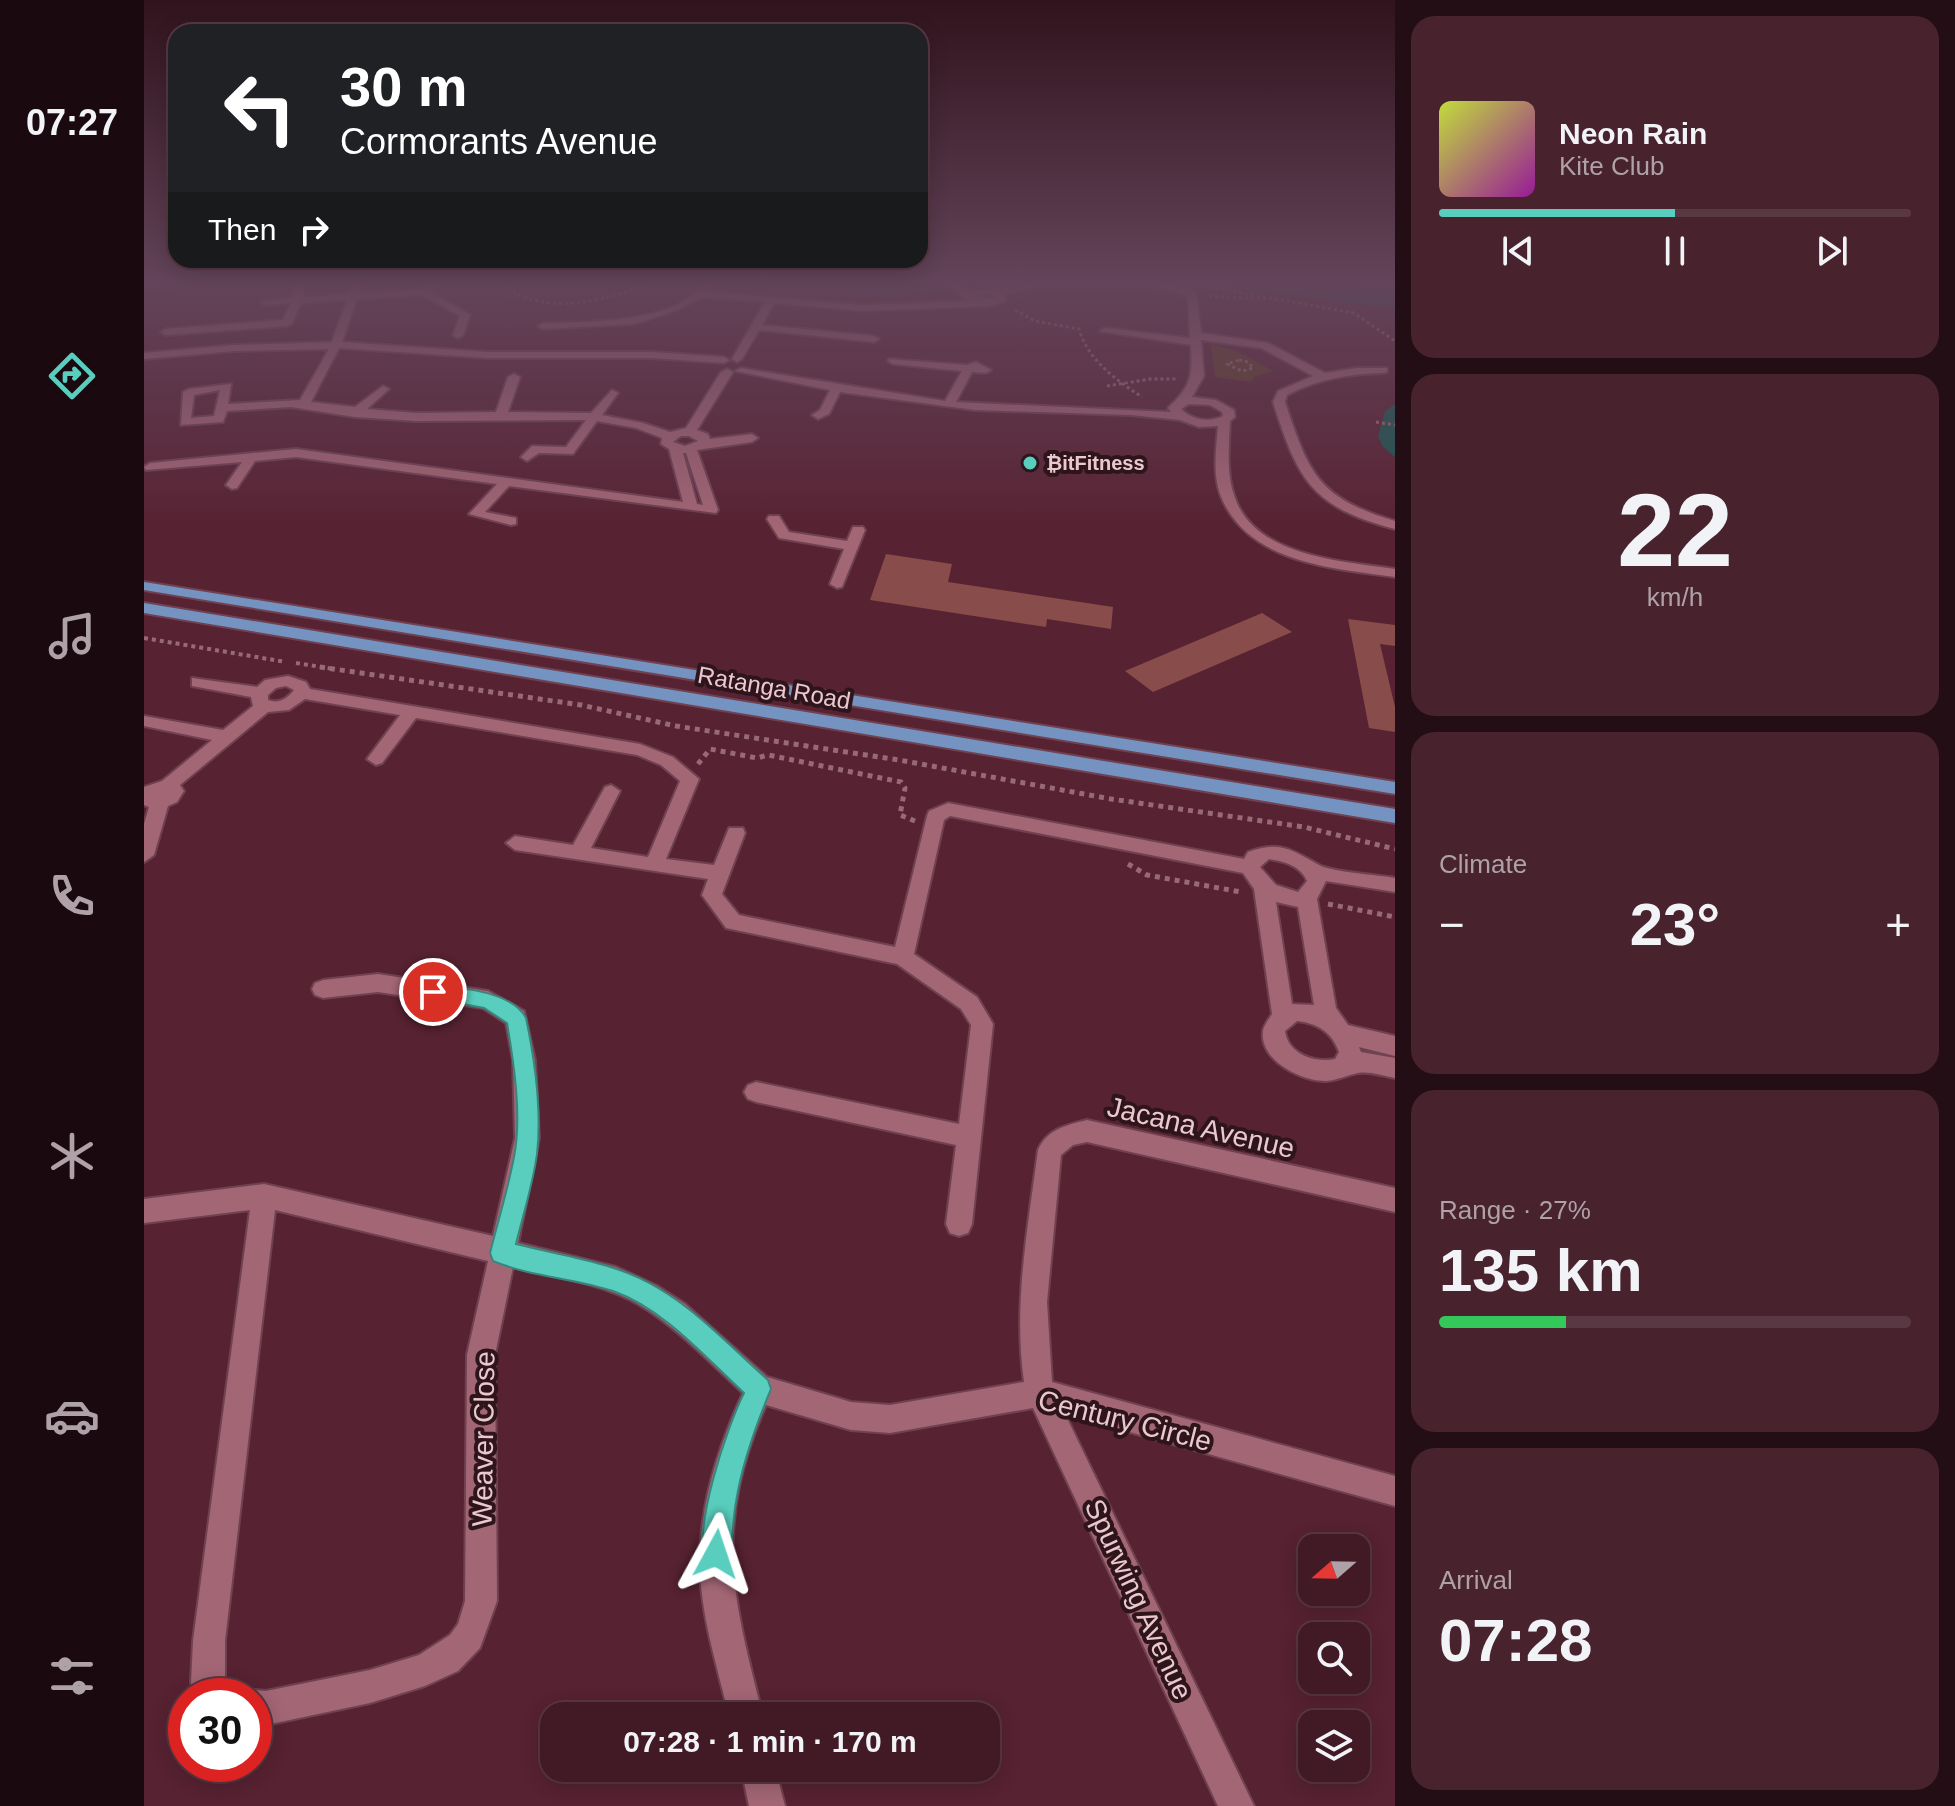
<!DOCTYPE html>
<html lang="en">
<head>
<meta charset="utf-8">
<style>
  :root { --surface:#411a26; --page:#48232e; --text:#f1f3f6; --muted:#aea1a7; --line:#5a3843; --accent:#59cebe }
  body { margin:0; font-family:Helvetica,sans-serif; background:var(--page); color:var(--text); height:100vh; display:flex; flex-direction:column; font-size:30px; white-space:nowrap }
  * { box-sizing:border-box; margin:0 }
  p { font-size:26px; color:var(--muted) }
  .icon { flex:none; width:44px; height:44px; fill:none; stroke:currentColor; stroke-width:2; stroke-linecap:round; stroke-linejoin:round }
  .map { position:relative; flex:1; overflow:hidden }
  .details { display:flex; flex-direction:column; gap:16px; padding:16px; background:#240e15; width:560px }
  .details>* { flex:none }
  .hud { position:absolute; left:24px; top:24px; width:760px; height:244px; border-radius:24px; box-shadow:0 4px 20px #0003,0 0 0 2px var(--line); background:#202124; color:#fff; overflow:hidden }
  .needle { width:52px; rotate:250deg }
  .controls { position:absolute; left:1154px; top:1534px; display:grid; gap:16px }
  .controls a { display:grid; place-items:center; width:72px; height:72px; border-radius:16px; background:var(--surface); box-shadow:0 4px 20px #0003,0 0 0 2px var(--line); font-size:40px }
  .speed { position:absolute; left:24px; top:1678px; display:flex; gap:16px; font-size:40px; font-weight:700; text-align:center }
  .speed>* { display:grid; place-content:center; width:104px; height:104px; border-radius:50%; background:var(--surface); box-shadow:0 4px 20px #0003,0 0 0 2px var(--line); line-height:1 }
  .speed .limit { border:12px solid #d22; background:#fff; color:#111 }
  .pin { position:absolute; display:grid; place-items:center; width:68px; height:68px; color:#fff; margin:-34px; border:4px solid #fff; border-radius:50%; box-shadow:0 2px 8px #0007 }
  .me { position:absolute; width:88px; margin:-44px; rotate:5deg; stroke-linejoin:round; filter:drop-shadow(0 0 6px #0008) }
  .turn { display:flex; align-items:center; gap:28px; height:168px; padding:0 40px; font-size:36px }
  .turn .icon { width:104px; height:104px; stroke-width:2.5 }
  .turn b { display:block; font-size:56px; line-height:68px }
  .then { display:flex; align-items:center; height:76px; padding:0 40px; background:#0003; gap:16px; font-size:30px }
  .big { font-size:60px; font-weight:800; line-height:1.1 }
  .details .widget { flex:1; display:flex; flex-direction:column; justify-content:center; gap:12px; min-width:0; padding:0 28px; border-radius:24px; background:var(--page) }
  .details .dial { align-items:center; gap:0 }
  .dial b { font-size:104px; line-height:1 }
  .song { display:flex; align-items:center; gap:24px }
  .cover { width:96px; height:96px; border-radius:12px; background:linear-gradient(135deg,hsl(70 70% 55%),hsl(300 70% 35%)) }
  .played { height:8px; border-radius:4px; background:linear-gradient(90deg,var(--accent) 50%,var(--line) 50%) }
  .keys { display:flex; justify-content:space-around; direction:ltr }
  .heat { display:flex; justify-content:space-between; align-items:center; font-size:44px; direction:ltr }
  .charge { height:12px; border-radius:6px; background:linear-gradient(90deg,#34c759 27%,var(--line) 0) }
  .trip { position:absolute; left:396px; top:1702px; width:460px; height:80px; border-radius:24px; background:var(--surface); box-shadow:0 4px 20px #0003,0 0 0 2px var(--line); font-weight:800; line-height:80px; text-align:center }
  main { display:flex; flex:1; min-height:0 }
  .tabs { display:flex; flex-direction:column; width:144px; justify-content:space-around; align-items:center; background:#1a0a0f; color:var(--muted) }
  .tabs .icon { width:56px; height:56px }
  .tabs .active { color:var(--accent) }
  .tabs b { font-size:36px; color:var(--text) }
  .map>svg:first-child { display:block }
</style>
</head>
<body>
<main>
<nav class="tabs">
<b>07:27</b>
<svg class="icon active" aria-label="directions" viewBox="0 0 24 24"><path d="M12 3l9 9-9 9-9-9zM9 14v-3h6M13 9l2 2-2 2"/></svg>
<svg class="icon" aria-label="music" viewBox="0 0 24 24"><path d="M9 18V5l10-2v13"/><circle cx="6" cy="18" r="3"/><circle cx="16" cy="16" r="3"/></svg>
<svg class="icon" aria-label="phone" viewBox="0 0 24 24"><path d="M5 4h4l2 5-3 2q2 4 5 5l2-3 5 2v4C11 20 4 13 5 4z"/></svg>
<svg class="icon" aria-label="climate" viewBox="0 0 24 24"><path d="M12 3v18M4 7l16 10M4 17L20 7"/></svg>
<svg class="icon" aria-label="car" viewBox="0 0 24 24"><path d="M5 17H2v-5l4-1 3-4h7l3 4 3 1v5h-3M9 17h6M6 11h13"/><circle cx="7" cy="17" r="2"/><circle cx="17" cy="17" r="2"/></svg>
<svg class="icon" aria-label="filters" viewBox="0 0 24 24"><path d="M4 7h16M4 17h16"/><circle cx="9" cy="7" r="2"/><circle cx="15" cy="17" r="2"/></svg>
</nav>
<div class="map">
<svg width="1251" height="1806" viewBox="0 0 1251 1806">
  <rect width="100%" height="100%" fill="#572232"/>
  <path fill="#5c3e21" d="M 1067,344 L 1095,352 L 1129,371 L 1110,377 L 1107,382 L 1071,377 Z"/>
  <path fill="#15574f" d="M 605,280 L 694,280 L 723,285 L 741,280 L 853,280 L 810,290 L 748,295 L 662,285 L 632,285 Z
    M 1050,280 L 1172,280 L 1251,290 L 1251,307 L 1223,305 Z
    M 1251,404 L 1251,457 L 1239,447 L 1234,436 L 1241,411 Z"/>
  <path fill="#884c4a" d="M 742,554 L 808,564 L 804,582 L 969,607 L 967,629 L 903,619 L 902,627 L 726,600 Z
    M 1118,613 L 1148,632 L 1009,692 L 981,671 Z
    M 1204,619 L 1251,625 L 1251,646 L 1236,644 L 1251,707 L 1251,732 L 1225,728 Z"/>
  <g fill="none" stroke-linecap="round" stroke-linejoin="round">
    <defs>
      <path id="minor" d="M 151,280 L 161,280 L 159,297 L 205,294 L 210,280 L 220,280 L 215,293 L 278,289 L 292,280 L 303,280 L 287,292 L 326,315 L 319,335 L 314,338 L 309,335 L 316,316 L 278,295 L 213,299 L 198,342 L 344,352 L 508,352 L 580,357 L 585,360 L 580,363 L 508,358 L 344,358 L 195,348 L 167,402 L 211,407 L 239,386 L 245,389 L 223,409 L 272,413 L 352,412 L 364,377 L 370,374 L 376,377 L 364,412 L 447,413 L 468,390 L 474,393 L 458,415 L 499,423 L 526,432 L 542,428 L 577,372 L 583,369 L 589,372 L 553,430 L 564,434 L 566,439 L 608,434 L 614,438 L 608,442 L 553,450 L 574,510 L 572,513 L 365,486 L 341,512 L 372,518 L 372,524 L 367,525 L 325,514 L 353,484 L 152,457 L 111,461 L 93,488 L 88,489 L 82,485 L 98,462 L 2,470 L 0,467 L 6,463 L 152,449 L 539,502 L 525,449 L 517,444 L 518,438 L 492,428 L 453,421 L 429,454 L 395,453 L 383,461 L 377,457 L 388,446 L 422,447 L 442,420 L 272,421 L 211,417 L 147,407 L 83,411 L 79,422 L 37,425 L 39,392 L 45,389 L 87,384 L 84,404 L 156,400 L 185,349 L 90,351 L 0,359 L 0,353 L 90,345 L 188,342 L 203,300 L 157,303 L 148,323 L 143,326 L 22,335 L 17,332 L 22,329 L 139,320 L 147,303 L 121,305 L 116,302 L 149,297 ZM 76,390 L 70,416 L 47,418 L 50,395 ZM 537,436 L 545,436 L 554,441 L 541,446 L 529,442 ZM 539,453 L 542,453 L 559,505 L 553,504 Z
        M 562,280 L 572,280 L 564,292 L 719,305 L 824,301 L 797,280 L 808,280 L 827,291 L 925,280 L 861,294 L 861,302 L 844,306 L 719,311 L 630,303 L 618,325 L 730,336 L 735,339 L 730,342 L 615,330 L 598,359 L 593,362 L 588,359 L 621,302 L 558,297 L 533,310 L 490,324 L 399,329 L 394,326 L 399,323 C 443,322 537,324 562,280 ZM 843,294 L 853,298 L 832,297 L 834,295 Z
        M 976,280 L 1040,286 L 1052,292 L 1057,333 L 1124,343 L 1181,373 L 1212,368 L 1243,368 L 1243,372 L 1239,373 C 1205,374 1174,379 1143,395 L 1141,402 C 1165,474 1174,498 1251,521 L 1251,529 C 1167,507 1154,480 1129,402 L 1134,391 L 1169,376 L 1117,348 L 1057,340 L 1060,376 L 1048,397 L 1072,400 L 1090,410 L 1091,417 L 1086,421 C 1085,446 1082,471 1090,495 C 1109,557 1198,561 1251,569 L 1251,577 C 1190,568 1107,564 1078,499 C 1068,476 1072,450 1074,426 L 1055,427 L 1036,420 L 987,415 L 831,410 L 696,392 L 685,414 L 674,419 L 668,415 L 676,410 L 686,390 L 591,371 L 597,368 L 801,401 L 818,371 L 749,364 L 744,361 L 745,359 L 823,365 L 832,362 L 847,370 L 842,373 L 828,372 L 812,402 L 1027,412 L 1024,408 C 1048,386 1048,376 1047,345 L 956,331 L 961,328 L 1046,338 L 1044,295 ZM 1045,404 L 1066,405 L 1078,412 L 1079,416 C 1064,423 1049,420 1037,409 Z
        M 625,516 L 635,516 L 645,532 L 703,541 L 709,527 L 719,527 L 721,530 L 698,587 L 693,588 L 686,584 L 700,549 L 635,538 L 623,519 Z
        M 144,676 L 162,682 L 166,689 L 496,744 L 529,757 L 555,779 L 522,859 L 570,865 L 585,828 L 599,828 L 601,833 L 578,894 L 595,915 L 751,947 L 783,816 L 785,811 L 804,803 L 1100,859 L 1104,852 C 1136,840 1148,850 1175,865 C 1187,872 1235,875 1251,878 L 1251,892 L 1182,881 L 1173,899 L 1192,1008 L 1204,1025 L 1251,1036 L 1251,1056 L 1215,1047 L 1217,1052 L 1251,1058 L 1251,1078 C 1240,1076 1225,1071 1214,1073 C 1203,1075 1194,1080 1183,1081 C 1159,1082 1115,1061 1119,1031 C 1120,1025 1125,1019 1128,1014 L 1110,889 L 1099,873 L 806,816 L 800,820 L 770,954 L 833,997 L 849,1024 L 828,1224 L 824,1233 L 815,1236 L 806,1233 L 802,1224 L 812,1145 L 612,1102 L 604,1099 L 600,1092 L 604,1085 L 612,1082 L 815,1124 L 827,1025 L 817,1009 L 753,964 L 582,928 L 558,895 L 564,879 L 371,850 L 362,843 L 371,836 L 429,845 L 461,787 L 467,785 L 476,791 L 447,848 L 504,857 L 536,781 L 517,765 L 493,755 L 272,718 L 238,763 L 232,765 L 223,759 L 256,715 L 161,699 L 145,710 L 124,712 L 36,785 L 40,791 L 33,802 L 24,806 L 10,855 L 0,862 L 0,824 L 5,807 L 0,805 L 0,787 L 18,781 L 68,740 L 0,726 L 0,716 L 79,730 L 109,706 L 107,697 L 48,686 L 48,678 L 113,687 L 121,680 ZM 142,686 L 150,690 C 143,699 135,704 124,700 L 124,695 L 132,688 ZM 1125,859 C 1140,861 1157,866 1163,881 L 1154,892 L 1132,885 L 1116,867 ZM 1132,902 L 1154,907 L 1170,1005 L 1148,1004 ZM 1153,1021 C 1173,1023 1188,1032 1195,1052 L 1191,1059 C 1170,1063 1144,1054 1141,1031 Z
        M 234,974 L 344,991 L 380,1011 L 391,1060 L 395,1138 L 374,1243 L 472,1267 L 513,1286 L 541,1304 L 623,1377 L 707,1402 L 746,1405 L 880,1382 C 869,1304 884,1227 894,1150 C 903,1129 923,1125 943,1120 L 1251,1188 L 1251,1212 L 943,1142 L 929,1145 L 917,1155 L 903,1302 L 908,1382 L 1251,1476 L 1251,1506 L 921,1414 L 1110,1806 L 1074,1806 L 889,1408 L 746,1433 L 707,1430 L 622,1405 C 569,1526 588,1595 619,1716 L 585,1716 C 574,1669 558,1620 556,1571 C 554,1510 573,1449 599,1393 C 566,1363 533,1327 494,1304 C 457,1283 410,1277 369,1267 L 351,1355 L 353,1601 L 336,1648 L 314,1671 L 281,1686 L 226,1703 L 122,1725 L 110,1724 L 110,1696 L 98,1695 L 110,1690 L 122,1691 L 226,1670 L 275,1655 L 306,1635 L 314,1624 L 321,1601 L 323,1355 L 344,1261 L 131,1210 L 81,1641 L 81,1682 L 87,1696 L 53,1696 L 47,1683 L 49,1641 L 106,1210 L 0,1223 L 0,1199 L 120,1184 L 349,1236 L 371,1138 L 369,1060 L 362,1023 L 339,1008 L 234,992 L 179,998 L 171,995 L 168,989 L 171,983 L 179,980 Z
        M 597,1768 L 631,1768 L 641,1806 L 605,1806 Z"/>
      <path id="major" d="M 0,582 L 1251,782 L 1251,794 L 0,590 Z
        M 0,603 L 1251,809 L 1251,823 L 0,613 Z"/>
    </defs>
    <use href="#minor" stroke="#6f4151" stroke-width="4"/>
    <use href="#major" stroke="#6f4151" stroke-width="4"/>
    <path stroke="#976a76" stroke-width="3" stroke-dasharray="3 3" stroke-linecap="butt" d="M 355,280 C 394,320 467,301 511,280
      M 534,280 L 546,282
      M 1233,280 L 1251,282
      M 1060,286 L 1210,313 L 1251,341
      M 1065,296 L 1122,299
      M 871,310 L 891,321 L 935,329 C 944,360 972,380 998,397
      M 1095,360 L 1104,362 L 1109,368 L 1098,371 L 1083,364 Z
      M 963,386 L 1006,379 L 1033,379
      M 1232,422 L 1251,425"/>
    <path stroke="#976a76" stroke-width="4" stroke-dasharray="4 4" stroke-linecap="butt" d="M 0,638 L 142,662
      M 152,663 L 190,669"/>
    <path stroke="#976a76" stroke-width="5" stroke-dasharray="5 5" stroke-linecap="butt" d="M 176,667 L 437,705 L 532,726 L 755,760 L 967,799 L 1160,827 L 1251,849
      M 554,764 L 566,749 L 613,758 L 624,755 L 757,782 L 761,788 L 756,815 L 771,821
      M 984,864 L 1003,875 L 1097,892
      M 1184,904 L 1251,917"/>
    <use href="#minor" fill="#a36675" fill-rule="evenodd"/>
    <use href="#major" fill="#7593c1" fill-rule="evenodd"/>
  </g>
  <linearGradient id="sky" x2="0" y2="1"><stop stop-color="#30131c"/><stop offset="0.53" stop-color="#63445a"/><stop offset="1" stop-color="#63445a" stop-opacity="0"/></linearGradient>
  <rect width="1251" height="533" fill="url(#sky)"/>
  <path fill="#59cebe" stroke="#3a867c" stroke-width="2" d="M 289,984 C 315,988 368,991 382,1018 C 391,1061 398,1110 393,1154 C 389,1184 379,1215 372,1244 C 419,1256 472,1262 514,1288 C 555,1312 589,1349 624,1380 L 627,1389 C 612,1425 598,1463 592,1502 C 588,1523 590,1544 582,1564 L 572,1568 L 562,1564 C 548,1529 583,1427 600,1393 C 561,1357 520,1309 469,1291 C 430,1278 387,1277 349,1261 L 346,1253 C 354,1221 364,1189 370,1157 C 378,1117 370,1063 363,1023 L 340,1008 L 282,997 L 279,992 L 282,986 Z"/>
  <circle fill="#59cebe" stroke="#2e151c" stroke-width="3" cx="886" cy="463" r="8"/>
  <g text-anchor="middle" stroke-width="8" stroke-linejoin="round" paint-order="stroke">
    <g font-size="20" font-weight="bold" fill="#ebc8d0" stroke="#2e151c" text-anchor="start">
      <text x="902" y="470">₿itFitness</text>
    </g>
    <g font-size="24" fill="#ebc8d0" stroke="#2e151c">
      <text transform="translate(630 688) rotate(10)" y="8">Ratanga Road</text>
    </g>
    <g font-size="28" fill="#ebc8d0" stroke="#2e151c">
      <text transform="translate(1057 1127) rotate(13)" y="10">Jacana Avenue</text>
      <text transform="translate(981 1420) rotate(14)" y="10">Century Circle</text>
      <text transform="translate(339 1439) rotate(-89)" y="10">Weaver Close</text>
      <text transform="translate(995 1599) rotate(65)" y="10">Spurwing Avenue</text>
    </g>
  </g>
</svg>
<div class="controls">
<a><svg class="needle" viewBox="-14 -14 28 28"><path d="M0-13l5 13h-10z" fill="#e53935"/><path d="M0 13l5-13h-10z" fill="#aea1a7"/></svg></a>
<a><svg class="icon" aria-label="search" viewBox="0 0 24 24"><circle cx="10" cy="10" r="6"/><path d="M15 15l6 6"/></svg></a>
<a><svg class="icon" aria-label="layers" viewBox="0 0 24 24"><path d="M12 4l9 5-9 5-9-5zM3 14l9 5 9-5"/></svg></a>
</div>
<div class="speed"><div class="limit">30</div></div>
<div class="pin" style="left:289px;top:992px;background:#d93025"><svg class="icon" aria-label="arrive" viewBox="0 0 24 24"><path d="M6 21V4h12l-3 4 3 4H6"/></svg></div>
<svg class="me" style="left:572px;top:1554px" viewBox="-20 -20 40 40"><path d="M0-17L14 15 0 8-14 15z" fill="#59cebe" stroke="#fff" stroke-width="4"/></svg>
<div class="trip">07:28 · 1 min · 170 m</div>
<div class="hud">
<div class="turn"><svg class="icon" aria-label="left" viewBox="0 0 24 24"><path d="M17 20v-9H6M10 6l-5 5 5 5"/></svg><div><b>30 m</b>Cormorants Avenue</div></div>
<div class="then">Then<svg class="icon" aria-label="right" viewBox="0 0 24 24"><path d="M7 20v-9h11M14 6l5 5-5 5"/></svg></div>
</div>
</div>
<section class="details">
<div class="widget">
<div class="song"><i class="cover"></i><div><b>Neon Rain</b><p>Kite Club</p></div></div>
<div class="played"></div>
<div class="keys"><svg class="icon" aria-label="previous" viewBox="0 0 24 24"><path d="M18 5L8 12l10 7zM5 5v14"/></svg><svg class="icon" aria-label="pause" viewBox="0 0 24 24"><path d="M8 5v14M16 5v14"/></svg><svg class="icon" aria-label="next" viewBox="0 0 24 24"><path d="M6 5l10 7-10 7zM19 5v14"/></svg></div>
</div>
<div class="widget dial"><b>22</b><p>km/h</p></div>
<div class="widget"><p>Climate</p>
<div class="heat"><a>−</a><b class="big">23°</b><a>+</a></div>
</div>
<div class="widget"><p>Range · 27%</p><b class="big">135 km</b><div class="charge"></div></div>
<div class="widget"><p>Arrival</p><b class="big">07:28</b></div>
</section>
</main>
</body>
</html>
